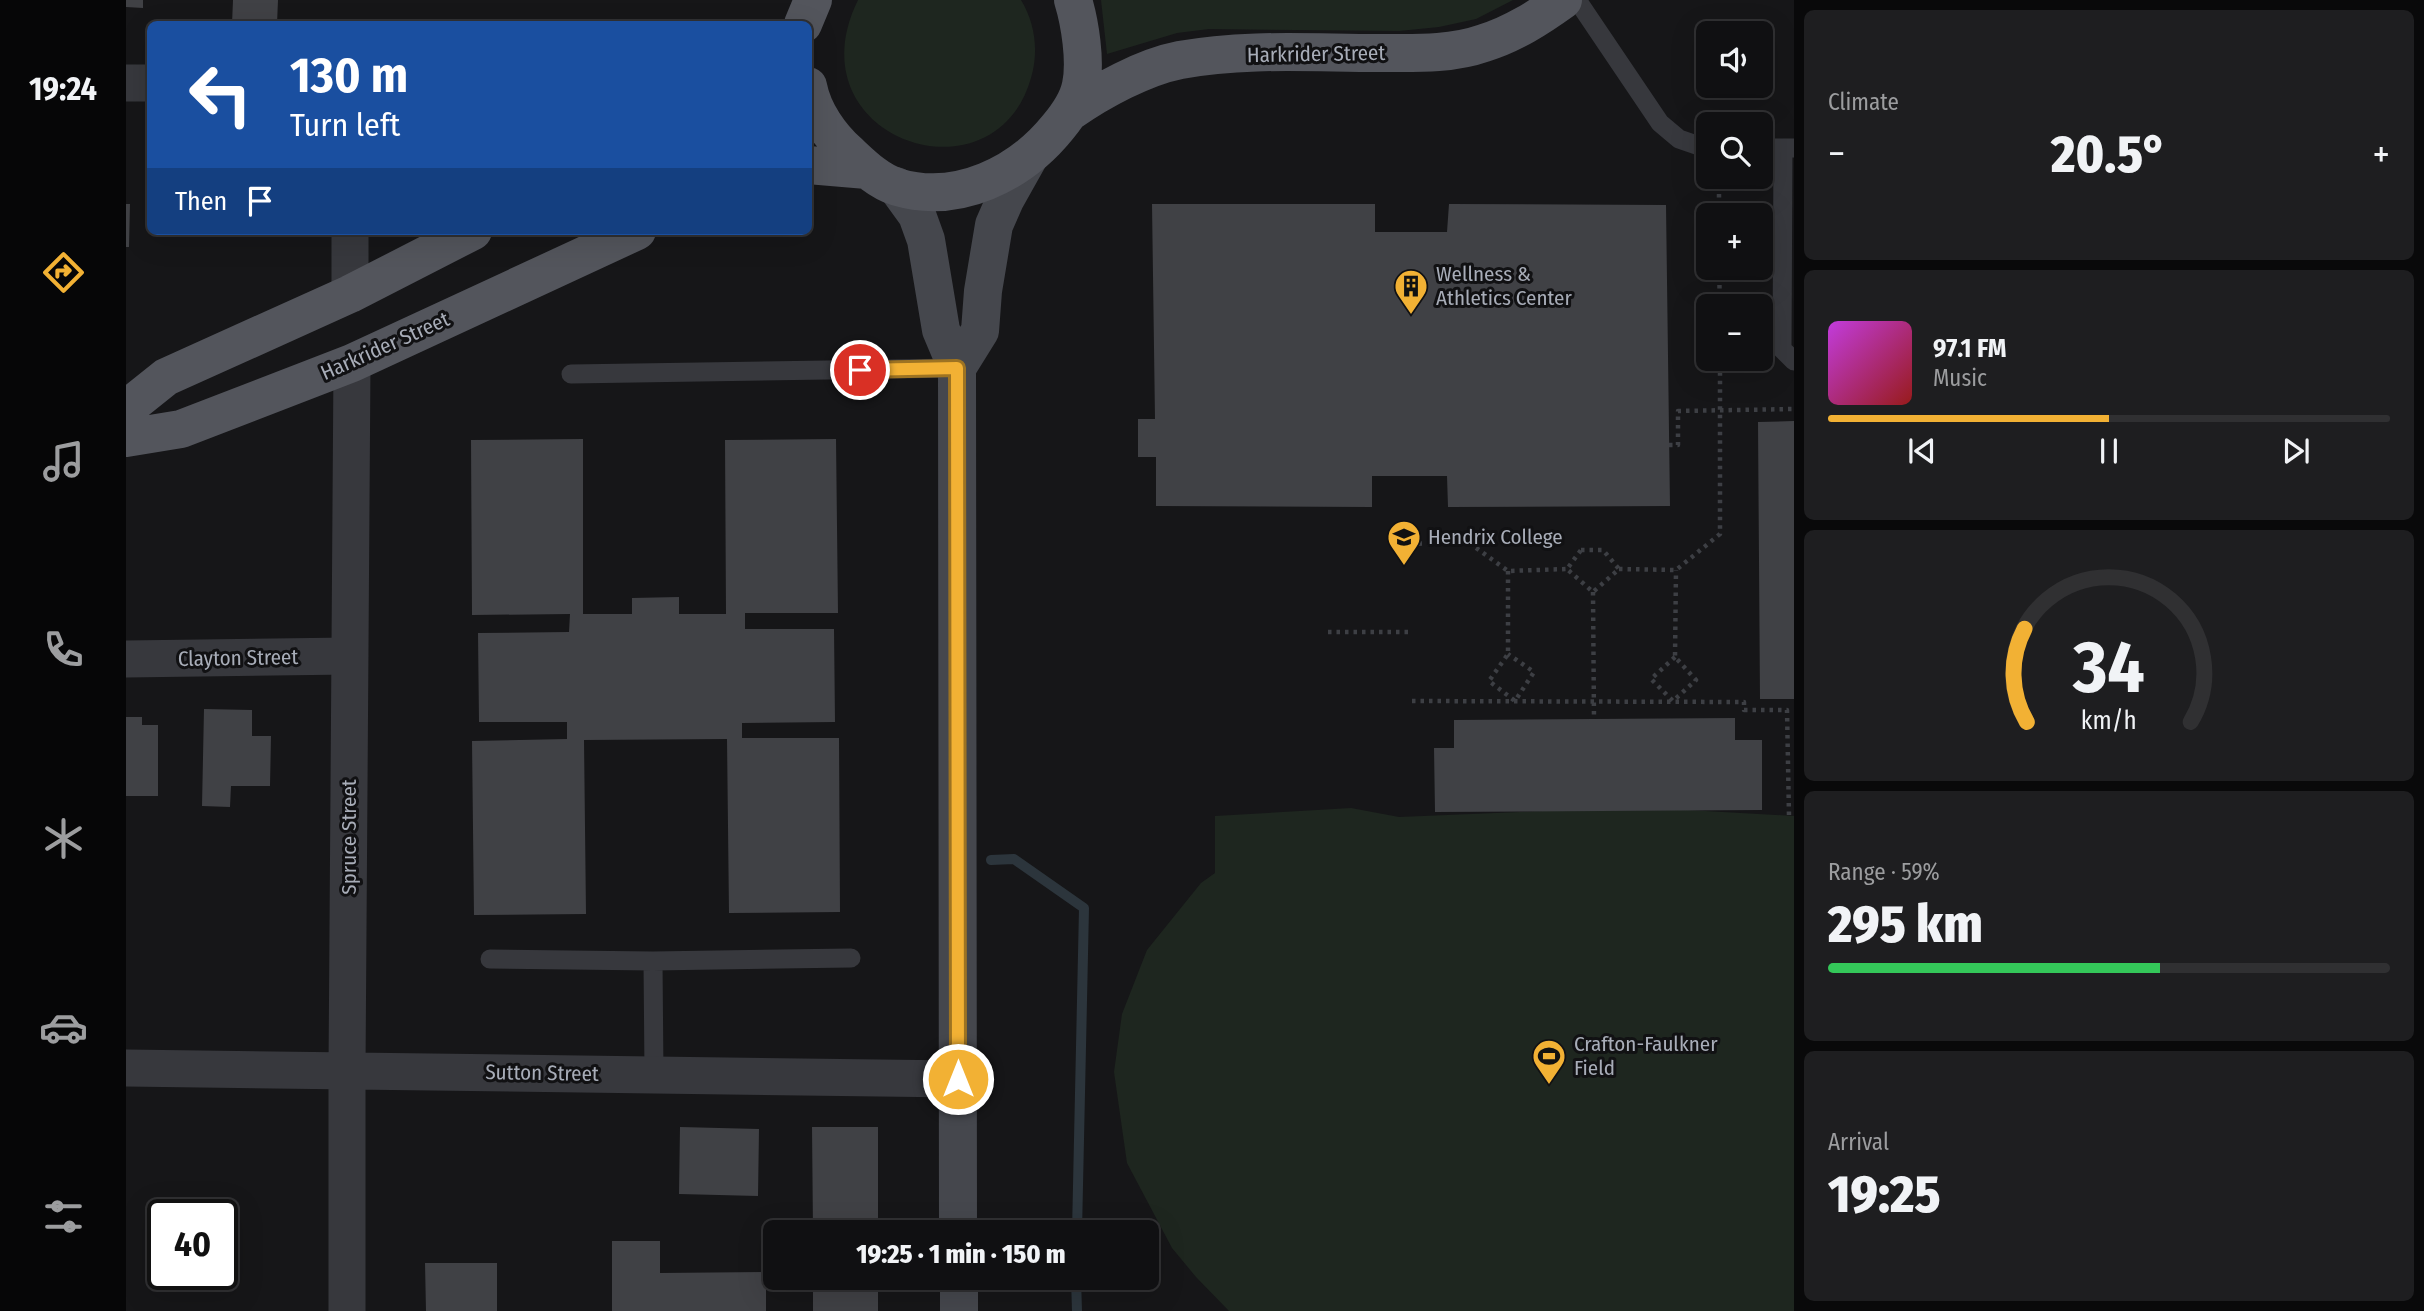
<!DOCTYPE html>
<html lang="en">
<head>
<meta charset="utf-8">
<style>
  :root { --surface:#101012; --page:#1e1e20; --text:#f1f3f6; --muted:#9c9d9f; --line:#303032; --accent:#f2b134 }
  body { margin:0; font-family:"Fira Sans Condensed",sans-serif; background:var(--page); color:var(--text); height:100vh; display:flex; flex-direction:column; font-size:26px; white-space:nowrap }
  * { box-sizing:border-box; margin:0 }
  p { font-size:23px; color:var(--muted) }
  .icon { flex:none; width:38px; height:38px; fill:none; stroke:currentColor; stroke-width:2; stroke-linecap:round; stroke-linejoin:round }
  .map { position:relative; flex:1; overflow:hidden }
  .details { display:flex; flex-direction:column; gap:10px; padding:10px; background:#09090a; width:630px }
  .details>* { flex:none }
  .guide { position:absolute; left:21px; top:21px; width:665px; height:214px; border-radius:10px; box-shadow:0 7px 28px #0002,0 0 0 2px var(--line); background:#1a4fa0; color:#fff; overflow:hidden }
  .fabs { position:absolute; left:1570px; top:21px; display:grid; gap:14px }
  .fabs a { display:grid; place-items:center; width:77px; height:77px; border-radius:10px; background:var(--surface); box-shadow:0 7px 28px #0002,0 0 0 2px var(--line); font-size:35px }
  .speed { position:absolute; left:21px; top:1199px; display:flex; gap:14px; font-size:35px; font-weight:700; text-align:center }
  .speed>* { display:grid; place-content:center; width:91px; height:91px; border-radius:50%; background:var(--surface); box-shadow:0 7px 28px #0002,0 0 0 2px var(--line); line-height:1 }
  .speed .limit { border:4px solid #111; border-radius:10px; background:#fff; color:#111 }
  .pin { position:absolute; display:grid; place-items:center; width:60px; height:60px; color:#fff; margin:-30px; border:4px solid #fff; border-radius:50%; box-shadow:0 2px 7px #0007 }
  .me { position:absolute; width:77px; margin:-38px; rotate:0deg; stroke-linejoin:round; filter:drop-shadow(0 0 5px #0008) }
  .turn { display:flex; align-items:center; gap:24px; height:147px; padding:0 28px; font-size:32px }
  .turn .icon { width:91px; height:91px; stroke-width:2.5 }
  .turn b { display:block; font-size:49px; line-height:60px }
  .then { display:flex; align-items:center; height:66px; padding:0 28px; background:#0003; gap:14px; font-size:26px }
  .big { font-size:52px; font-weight:800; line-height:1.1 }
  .details .card { flex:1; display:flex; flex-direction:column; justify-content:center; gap:10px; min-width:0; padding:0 24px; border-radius:10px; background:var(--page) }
  .details .dial { align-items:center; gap:0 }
  .dial svg { height:182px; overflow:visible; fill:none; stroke:var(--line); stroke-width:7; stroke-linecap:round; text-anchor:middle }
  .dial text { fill:var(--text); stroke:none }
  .song { display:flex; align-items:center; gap:21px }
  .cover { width:84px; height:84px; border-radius:10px; background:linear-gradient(135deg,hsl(290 70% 55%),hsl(0 70% 35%)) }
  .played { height:7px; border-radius:4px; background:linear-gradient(90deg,var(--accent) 50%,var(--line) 50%) }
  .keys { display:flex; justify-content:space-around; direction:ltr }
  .heat { display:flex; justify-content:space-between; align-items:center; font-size:38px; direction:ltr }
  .charge { height:10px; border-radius:5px; background:linear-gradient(90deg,#34c759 59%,var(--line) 0) }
  .trip { position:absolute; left:637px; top:1220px; width:396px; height:70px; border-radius:10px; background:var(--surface); box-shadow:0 7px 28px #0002,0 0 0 2px var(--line); font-weight:800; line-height:70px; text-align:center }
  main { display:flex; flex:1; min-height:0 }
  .tab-bar { display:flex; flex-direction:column; width:126px; justify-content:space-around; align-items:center; background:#060607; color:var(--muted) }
  .tab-bar .icon { width:49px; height:49px }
  .tab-bar .current { color:var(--accent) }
  .tab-bar b { font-size:32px; color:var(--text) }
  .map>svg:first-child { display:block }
</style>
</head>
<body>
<main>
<nav class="tab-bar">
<b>19:24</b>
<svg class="icon current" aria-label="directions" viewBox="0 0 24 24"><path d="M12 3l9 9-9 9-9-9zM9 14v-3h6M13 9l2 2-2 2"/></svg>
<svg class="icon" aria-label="music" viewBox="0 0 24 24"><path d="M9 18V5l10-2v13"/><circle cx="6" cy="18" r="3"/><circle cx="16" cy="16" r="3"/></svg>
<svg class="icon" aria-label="phone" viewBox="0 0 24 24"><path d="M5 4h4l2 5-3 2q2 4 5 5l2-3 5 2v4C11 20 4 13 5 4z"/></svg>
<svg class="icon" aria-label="climate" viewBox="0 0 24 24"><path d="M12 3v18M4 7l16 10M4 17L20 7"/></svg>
<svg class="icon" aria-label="car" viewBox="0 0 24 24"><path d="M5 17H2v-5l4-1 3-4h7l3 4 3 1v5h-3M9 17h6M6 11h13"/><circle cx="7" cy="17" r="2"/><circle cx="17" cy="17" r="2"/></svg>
<svg class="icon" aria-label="filters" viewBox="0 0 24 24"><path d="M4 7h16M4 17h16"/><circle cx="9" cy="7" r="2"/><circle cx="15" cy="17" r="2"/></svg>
</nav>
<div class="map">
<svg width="1668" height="1311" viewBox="0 0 1668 1311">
  <rect width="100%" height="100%" fill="#161618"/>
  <path fill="#1e261f" d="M 732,0 L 895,0 C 909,23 913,51 905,78 C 868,208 664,138 732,0 Z
    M 975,0 L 1387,0 L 1350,19 L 1313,27 L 1273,31 L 1083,29 L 1051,33 L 981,54 Z
    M 1225,808 L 1273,817 L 1417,811 L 1562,810 L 1668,816 L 1668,1311 L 1103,1311 L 1070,1277 L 1046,1248 L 1001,1163 L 988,1072 L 996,1014 L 1021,950 L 1075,883 L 1089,873 L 1089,816 Z"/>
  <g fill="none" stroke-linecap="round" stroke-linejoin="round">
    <path stroke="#2c353c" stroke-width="10" d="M 865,860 L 888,859 L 958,908 L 951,1232
      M 950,1278 L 951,1311"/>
  </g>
  <path fill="#404145" d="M 0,0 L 17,0 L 17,8 L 0,7 Z
    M 107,0 L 152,0 L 151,24 L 106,24 Z
    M 0,204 L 4,204 L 3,247 L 0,247 Z
    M 1026,204 L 1249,204 L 1249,232 L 1321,232 L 1323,204 L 1540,205 L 1544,506 L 1322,507 L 1321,476 L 1246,476 L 1246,507 L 1030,506 L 1030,457 L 1012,457 L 1012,419 L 1029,419 Z
    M 1668,421 L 1668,699 L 1634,699 L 1632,422 Z
    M 457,439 L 457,614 L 506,614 L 506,598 L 553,597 L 553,614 L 600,614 L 599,440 L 710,439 L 712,613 L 619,613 L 619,629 L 708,629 L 709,722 L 616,723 L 616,738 L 713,738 L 714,912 L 603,913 L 601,739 L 458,740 L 460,914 L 348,915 L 346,741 L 441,739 L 441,722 L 353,722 L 352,633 L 443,632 L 444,614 L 346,615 L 345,440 Z
    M 78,709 L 126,710 L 126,736 L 145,736 L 144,786 L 105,786 L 104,807 L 76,806 Z
    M 0,717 L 16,717 L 16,725 L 32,725 L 32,796 L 0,796 Z
    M 1609,718 L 1609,740 L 1636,740 L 1636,810 L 1309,812 L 1308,748 L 1328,748 L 1328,720 Z
    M 554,1127 L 633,1129 L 632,1196 L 553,1194 Z
    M 686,1127 L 752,1127 L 752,1232 L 687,1232 Z
    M 486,1241 L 534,1241 L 534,1273 L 640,1272 L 640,1311 L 486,1311 Z
    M 299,1263 L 371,1263 L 371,1311 L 300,1311 Z
    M 687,1278 L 752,1278 L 752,1311 L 687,1311 Z"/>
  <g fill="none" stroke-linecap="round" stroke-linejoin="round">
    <path stroke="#3d3f44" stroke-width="4.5" stroke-dasharray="3.5 5" stroke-linecap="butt" d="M 1593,177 L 1593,215
      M 1593,268 L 1594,306
      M 1543,445 L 1552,445 L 1552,411 L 1668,409
      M 1284,544 L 1342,542 L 1382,571 L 1441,569
      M 1455,550 L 1477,550 L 1493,569 L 1467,592 L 1441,569 Z
      M 1493,569 L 1550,570 L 1594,534 L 1594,359
      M 1382,571 L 1382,654 L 1363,681 L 1389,701 L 1408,672 L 1382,654
      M 1467,592 L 1468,719
      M 1202,632 L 1286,632
      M 1549,657 L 1525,679 L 1547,701 L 1570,680 L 1549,657 L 1550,570
      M 1286,701 L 1618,702 L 1618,710 L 1661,710 L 1663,816"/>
    <path stroke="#37383d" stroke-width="19" d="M 1451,0 L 1534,123 L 1553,139 L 1582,149
      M 1634,148 L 1667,148
      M 1657,148 L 1656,349 L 1668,361
      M 445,374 L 831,368
      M 364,959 L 527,961 L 528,1074
      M 527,961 L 725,958"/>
    <path stroke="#37383d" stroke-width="37" d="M 0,83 L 24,83
      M 224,231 L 224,294
      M 0,659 L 224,656
      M 0,1068 L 832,1079
      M 221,1311 L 221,1070 L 226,363"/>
    <path stroke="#45474d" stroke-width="38" d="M 770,186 L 791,215 L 800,240 L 815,330 L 831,368 L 832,1232
      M 831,368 L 854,331 L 857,291 L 868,225 L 879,200 L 902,159
      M 833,1278 L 833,1311"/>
    <path stroke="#53555c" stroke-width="38" d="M 677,24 L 687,0
      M 682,86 C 687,112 704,136 723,153 C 737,166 752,181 771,187 C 832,205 894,174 932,127 C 942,115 952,101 955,85 C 960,61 954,23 947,0
      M 944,112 C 974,91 1018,67 1054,60 C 1119,48 1187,53 1252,53 C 1287,53 1324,55 1358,43 C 1387,34 1412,18 1437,0
      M 682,165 L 741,170
      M 0,409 L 40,377 L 224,294 L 347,231
      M 0,438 L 55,429 L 226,363 L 511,231"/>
  </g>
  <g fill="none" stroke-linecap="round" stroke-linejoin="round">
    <defs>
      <path id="route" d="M 734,370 L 831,368 L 832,1079"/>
    </defs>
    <use href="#route" stroke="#9d7322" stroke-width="18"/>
    <use href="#route" stroke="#f2b134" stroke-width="12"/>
  </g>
  <defs>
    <symbol id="building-pin" viewBox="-11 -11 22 30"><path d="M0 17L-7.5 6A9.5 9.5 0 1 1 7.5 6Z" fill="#f2b134" stroke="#111113"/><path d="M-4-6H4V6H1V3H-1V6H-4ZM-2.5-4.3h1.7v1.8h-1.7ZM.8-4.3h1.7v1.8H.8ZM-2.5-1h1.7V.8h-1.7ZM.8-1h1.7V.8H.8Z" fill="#111"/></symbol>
    <symbol id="university-pin" viewBox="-11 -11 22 30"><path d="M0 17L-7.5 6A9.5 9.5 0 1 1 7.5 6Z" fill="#f2b134" stroke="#111113"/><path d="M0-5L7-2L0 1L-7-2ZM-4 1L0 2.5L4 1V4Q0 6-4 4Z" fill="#111"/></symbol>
    <symbol id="stadium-pin" viewBox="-11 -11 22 30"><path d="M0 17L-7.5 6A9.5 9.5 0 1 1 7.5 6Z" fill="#f2b134" stroke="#111113"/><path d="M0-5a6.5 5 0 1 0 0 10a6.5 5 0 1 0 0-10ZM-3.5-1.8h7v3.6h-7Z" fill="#111"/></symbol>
  </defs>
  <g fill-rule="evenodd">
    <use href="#building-pin" x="1266" y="267" width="38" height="52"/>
    <use href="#university-pin" x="1259" y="518" width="38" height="52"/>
    <use href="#stadium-pin" x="1404" y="1037" width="38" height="52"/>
  </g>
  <g text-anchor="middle" stroke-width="6" stroke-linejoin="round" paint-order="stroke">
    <g font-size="21" fill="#a8adb8" stroke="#111113">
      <text transform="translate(1190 54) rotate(-1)" y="7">Harkrider Street</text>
      <text transform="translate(259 346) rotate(-24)" y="7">Harkrider Street</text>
      <text transform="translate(112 658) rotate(-1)" y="7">Clayton Street</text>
      <text transform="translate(223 837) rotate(-90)" y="7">Spruce Street</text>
      <text transform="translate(416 1073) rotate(1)" y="7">Sutton Street</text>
    </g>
    <g font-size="21" fill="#a8adb8" stroke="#111113" text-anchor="start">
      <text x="1310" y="281">Wellness &amp;<tspan x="1310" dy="24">Athletics Center</tspan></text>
      <text x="1302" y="544">Hendrix College</text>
      <text x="1448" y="1051">Crafton-Faulkner<tspan x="1448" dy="24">Field</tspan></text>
    </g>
  </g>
</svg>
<div class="fabs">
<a><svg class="icon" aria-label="sound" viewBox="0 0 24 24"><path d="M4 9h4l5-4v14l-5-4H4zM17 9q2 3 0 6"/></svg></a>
<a><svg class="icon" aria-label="search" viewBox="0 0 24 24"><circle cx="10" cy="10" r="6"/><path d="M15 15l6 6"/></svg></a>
<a>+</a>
<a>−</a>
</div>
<div class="speed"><div class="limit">40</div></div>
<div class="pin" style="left:734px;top:370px;background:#d93025"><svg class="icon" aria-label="arrive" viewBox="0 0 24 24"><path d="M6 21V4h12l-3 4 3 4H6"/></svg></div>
<svg class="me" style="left:832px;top:1079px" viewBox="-20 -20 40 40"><circle r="17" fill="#f2b134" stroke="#fff" stroke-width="3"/><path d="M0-11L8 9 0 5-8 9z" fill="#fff"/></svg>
<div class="trip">19:25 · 1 min · 150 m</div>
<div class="guide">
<div class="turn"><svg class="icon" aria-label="left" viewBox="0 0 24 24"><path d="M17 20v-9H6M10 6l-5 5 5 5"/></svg><div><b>130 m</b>Turn left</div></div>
<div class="then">Then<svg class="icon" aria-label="arrive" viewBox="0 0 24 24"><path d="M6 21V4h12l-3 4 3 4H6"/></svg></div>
</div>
</div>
<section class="details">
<div class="card"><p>Climate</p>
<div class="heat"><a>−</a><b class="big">20.5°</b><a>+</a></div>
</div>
<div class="card">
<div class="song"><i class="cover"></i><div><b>97.1 FM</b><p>Music</p></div></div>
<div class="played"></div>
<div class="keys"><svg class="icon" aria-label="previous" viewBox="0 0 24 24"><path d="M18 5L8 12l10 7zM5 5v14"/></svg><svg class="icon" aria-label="pause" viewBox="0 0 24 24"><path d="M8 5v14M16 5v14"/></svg><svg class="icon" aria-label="next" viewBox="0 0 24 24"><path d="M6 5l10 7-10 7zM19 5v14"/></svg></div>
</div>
<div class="card dial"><svg viewBox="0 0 100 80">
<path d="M14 69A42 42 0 1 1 86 69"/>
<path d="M14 69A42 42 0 0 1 13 28" stroke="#f2b134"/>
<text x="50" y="56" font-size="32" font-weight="700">34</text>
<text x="50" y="72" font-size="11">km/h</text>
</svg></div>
<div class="card"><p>Range · 59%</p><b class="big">295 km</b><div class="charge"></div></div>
<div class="card"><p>Arrival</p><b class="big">19:25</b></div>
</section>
</main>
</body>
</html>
